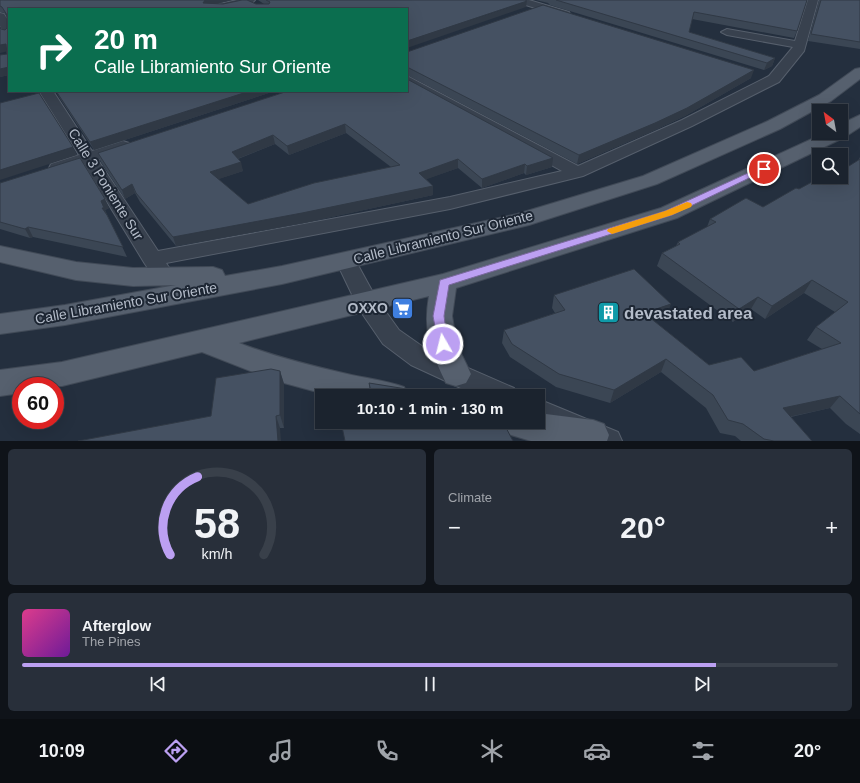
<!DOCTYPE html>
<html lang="en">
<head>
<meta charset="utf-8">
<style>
  :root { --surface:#1b232e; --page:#282f3a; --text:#f1f3f6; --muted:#a0a4aa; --line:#39404a; --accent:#bca0f2 }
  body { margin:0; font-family:Helvetica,sans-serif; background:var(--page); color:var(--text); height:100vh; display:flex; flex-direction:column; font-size:15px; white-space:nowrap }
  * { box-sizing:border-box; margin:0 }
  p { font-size:13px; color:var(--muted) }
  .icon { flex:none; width:22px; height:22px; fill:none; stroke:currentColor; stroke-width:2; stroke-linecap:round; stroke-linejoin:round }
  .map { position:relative; height:441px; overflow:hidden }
  .panel { display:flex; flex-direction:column; gap:8px; padding:8px; background:#0f1319; flex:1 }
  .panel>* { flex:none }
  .hud { position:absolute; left:8px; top:8px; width:400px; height:84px; border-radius:0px; box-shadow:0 4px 16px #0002,0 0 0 1px var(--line); background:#0b6e4f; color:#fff; overflow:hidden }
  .needle { width:26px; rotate:328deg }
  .controls { position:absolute; left:812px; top:104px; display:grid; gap:8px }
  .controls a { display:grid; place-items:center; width:36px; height:36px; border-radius:0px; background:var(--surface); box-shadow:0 4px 16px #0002,0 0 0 1px var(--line); font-size:20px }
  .speed { position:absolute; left:12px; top:377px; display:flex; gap:8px; font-size:20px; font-weight:700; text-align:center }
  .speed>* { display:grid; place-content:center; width:52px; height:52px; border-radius:50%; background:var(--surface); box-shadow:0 4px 16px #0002,0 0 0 1px var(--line); line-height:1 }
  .speed .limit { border:6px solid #d22; background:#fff; color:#111 }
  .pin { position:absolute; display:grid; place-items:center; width:34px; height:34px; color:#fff; margin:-17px; border:2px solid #fff; border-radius:50%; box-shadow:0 1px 4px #0007 }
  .me { position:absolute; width:44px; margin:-22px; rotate:352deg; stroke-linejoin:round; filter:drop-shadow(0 0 3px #0008) }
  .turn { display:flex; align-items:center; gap:14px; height:84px; padding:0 20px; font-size:18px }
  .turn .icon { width:52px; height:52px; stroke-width:2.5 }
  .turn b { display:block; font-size:28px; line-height:34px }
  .big { font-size:30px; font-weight:800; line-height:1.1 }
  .panel .widget { flex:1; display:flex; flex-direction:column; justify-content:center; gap:6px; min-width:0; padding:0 14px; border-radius:6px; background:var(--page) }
  .panel .dial { align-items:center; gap:0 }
  .dial svg { height:104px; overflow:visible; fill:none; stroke:var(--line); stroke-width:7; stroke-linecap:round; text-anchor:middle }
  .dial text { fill:var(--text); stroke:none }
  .song { display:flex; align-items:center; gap:12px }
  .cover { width:48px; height:48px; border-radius:6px; background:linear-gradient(135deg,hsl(330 70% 55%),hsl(280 70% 35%)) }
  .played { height:4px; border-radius:2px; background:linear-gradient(90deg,var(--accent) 85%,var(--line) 85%) }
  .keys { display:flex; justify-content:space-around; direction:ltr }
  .heat { display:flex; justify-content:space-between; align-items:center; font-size:22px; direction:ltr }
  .panel .tiles { flex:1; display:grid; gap:8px; grid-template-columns:1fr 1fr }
  .widget:last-child { grid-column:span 2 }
  .trip { position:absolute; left:315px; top:389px; width:230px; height:40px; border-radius:0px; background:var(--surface); box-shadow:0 4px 16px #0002,0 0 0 1px var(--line); font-weight:800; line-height:40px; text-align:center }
  .dock { display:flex; height:64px; justify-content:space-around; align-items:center; background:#0b0e12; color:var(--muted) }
  .dock .icon { width:28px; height:28px }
  .dock .current { color:var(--accent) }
  .dock b { font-size:18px; color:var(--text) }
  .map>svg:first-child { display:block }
</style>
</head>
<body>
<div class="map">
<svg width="860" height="441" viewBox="0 0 860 441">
  <rect width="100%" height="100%" fill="#242f3e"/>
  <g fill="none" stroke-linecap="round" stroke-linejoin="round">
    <defs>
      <path id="minor" d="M 237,0 L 255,0 L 253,2 L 224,9 L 206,9 L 207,7 Z
        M 514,0 L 529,0 L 569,12 L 570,14 L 565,17 L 561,16 L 516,2 Z
        M 808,0 L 818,0 L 804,51 L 779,82 L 692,126 L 583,176 L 450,209 L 166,263 L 170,269 L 166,274 L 159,276 L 152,274 L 145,264 L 84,164 L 57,173 L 51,172 L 49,168 L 51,164 L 79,155 L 39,91 L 53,91 L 92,151 L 123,141 L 129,143 L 131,146 L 129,149 L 98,160 L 158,251 L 450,197 L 562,171 L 407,85 L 407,76 L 578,166 L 682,120 L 769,76 L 793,47 L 727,35 L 721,32 L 727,29 L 795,41 Z
        M 0,13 L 4,14 L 9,22 L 9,35 L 5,34 L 0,26 Z
        M 346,254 L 353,256 L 376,298 L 399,330 L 429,351 L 514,388 L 518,396 L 478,396 L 411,365 L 383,344 L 359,309 L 336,261 L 339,256 Z
        M 538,399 L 618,432 L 622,441 L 577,441 L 534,422 L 538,422 Z"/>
      <path id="primary" d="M 860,68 L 860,79 L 831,101 L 780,129 L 657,184 L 529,225 L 282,284 L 65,325 L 0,334 L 0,314 L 65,305 L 176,285 L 133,286 L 76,280 L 0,262 L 0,246 L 76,262 L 133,268 L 213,267 L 222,270 L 225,276 L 282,266 L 517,214 L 643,176 L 768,121 L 819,95 L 855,69 Z
        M 860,115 L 860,127 L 845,137 L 677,218 L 456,288 L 452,316 L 457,345 L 471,374 L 466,383 L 456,386 L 446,383 C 430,350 423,332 429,296 L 239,343 C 273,356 308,365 343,373 C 363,378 384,380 404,387 L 408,396 L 332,396 L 273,380 L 202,352 L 62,386 L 21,386 L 21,393 L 0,396 L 0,370 L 62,362 L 443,274 L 661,208 L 825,133 L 841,133 L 841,124 Z
        M 538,413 L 593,420 L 604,424 L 609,435 L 607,441 L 531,441 L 501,432 L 496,422 L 538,422 Z"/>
    </defs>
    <use href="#minor" stroke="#565f6c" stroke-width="2"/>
    <use href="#primary" stroke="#414a57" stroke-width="2"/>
    <use href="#minor" fill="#38414e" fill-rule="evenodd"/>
    <use href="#primary" fill="#56606e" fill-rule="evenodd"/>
  </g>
  <path fill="#3b4654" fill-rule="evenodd" d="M 0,0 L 231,0 L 215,4 L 264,4 L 258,0 L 525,0 L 527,1 L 526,7 L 9,9 L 9,75 L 0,77 L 7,54 L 1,29 L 5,30 L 7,28 L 7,17 L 5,13 L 0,12 Z
    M 536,0 L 807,0 L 797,31 L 794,38 L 692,19 L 689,32 L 775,58 L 772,66 L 764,70 L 550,5 L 548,3 Z
    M 819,0 L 860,0 L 860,49 L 808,41 Z
    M 407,52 L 751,78 L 685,116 L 653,131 L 577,164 L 407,75 Z
    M 56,91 L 275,91 L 94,150 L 59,97 Z
    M 288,91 L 552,167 L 526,175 L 524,173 L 482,188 L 458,168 L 426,179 L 433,186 L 433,195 L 304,223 L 176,246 L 140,202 L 135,193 L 125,199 L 101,162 L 98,153 ZM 346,133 L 391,167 L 248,204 L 218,179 L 243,171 L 238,159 L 275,144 L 289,155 Z
    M 860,157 L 860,434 L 846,424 L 830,408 L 791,417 L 812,441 L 741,441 L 735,436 L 720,433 L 706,408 L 661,372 L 610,403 L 556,387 L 510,357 L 502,343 L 504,330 L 555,313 L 552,308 L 554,295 L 666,317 L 654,321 L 709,365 L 754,371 L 822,349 L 807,340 L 816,327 L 835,312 L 804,293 L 765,319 L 751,309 L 733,322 L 657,266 L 662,253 L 676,246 L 678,242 L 707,227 L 710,219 L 763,207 L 799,189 L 829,178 L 858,161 Z
    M 0,183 L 109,208 L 105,210 L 127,257 L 33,237 L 30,238 L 0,229 Z
    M 280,371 L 284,384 L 284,428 L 280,428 L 211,416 Z
    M 369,383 L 444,396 L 370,396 Z"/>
  <path fill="#303945" d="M 205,0 L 231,0 L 207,6 L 203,3 Z
    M 527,1 L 526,7 L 407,48 L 407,41 Z
    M 6,44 L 9,51 L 0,53 L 0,45 Z
    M 775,58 L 772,66 L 764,70 L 767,63 Z
    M 9,67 L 9,75 L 0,77 L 0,69 Z
    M 754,70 L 751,78 L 685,116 L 653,131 L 577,164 L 579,155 Z
    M 250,91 L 275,91 L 94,150 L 90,142 Z
    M 345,124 L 346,133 L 289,155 L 287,146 Z
    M 273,135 L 275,144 L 234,160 L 232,152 Z
    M 73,147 L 77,155 L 0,180 L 0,170 Z
    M 553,158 L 552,167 L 526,175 L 527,166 Z
    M 458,159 L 458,168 L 419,182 L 419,173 Z
    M 241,162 L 243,171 L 213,181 L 210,172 Z
    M 525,164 L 524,173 L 482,188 L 482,179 Z
    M 132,184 L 135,193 L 125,199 L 122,190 Z
    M 433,186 L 433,195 L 304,223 L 176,246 L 173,237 Z
    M 105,199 L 109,208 L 105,210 L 108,217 L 102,208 L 101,201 Z
    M 28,227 L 33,237 L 30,238 L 25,229 Z
    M 812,280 L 804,293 L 765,319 L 772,306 Z
    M 758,297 L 751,309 L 733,322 L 739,309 Z
    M 671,304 L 666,317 L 639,326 L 644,313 Z
    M 666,359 L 661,372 L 610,403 L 614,390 Z
    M 280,371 L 284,384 L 284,428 L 280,415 Z
    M 840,396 L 830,408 L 774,420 L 783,408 Z
    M 276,416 L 280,428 L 281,441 L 278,441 Z"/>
  <path fill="#455162" stroke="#303945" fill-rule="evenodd" d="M 0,0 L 205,0 L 203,3 L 223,4 L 242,0 L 247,0 L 256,4 L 269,4 L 270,2 L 266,0 L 525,0 L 527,1 L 407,41 L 407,9 L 9,9 L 9,67 L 0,69 L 0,55 L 7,54 L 6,44 L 0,45 L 0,27 L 1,29 L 5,30 L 7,28 L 7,15 L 2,7 L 0,6 Z
    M 556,0 L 807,0 L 797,31 L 694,12 L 689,32 L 775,58 L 767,63 Z
    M 821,0 L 860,0 L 860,42 L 811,34 Z
    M 543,5 L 754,70 L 687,108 L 655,123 L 579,155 L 407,67 L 407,52 Z
    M 407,79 L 553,158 L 527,166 L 525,164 L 482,179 L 458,159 L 419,173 L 433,186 L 302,213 L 173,237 L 136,193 L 132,184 L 122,190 L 98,153 L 288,91 L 407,91 ZM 345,124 L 400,165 L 314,183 L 248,204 L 210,172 L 241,162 L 232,152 L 273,135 L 287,146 Z
    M 56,91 L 250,91 L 90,142 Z
    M 39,93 L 73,147 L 0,170 L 0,103 Z
    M 80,158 L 105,199 L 101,201 L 104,208 L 102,208 L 107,215 L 123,247 L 28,227 L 25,229 L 0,222 L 0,183 Z
    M 860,159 L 860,414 L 840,396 L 783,408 L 812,441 L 774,441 L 764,439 L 743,424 L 728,420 L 713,395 L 666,359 L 614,390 L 559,374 L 512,344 L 504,330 L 565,310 L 554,295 L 634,269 L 671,304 L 644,313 L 709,365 L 741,357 L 754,371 L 841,343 L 816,327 L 848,302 L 812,280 L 772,306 L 758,297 L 739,309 L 662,253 L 680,244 L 678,242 L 716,222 L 710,219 L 746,198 L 763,207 L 796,188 L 799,189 L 821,177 L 827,177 L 829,178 L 831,177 L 841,177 L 841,171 Z
    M 271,369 L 280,371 L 280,415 L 276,416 L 278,441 L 78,441 L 211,416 L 216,378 Z
    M 369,383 L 444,395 L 444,396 L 372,396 Z
    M 341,422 L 503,422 L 513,441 L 345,441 Z"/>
  <path fill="#bca0f2" stroke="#7a689d" d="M 761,167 L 764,167 L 768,169 L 672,215 L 449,285 L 444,316 L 448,344 L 447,348 L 443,349 L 439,348 L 433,316 L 440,280 L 665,211 Z"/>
  <path fill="#f59e0b" d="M 687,202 L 691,203 L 692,205 L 691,207 L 672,215 L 612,234 L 607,231 L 608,229 L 665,211 Z"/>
  <defs>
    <symbol id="supermarket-square" viewBox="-11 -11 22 22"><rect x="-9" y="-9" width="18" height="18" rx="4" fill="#3f7fe0" stroke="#1d2633"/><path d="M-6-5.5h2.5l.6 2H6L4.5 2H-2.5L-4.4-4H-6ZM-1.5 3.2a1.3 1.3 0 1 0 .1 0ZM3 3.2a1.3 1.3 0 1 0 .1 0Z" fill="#fff"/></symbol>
    <symbol id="building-square" viewBox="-11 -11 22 22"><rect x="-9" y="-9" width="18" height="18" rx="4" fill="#0f9aa8" stroke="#1d2633"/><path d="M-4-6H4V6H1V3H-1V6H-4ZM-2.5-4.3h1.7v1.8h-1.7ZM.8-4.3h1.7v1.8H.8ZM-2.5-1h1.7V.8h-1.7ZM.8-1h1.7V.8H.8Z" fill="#fff"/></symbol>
  </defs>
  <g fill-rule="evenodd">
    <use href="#supermarket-square" x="390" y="296" width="25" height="25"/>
    <use href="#building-square" x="596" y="300" width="25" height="25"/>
  </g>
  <g text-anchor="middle" stroke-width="4" stroke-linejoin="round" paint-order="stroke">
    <g font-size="14" fill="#b4bcc9" stroke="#1d2633">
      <text transform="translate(106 184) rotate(58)" y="5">Calle 3 Poniente Sur</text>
      <text transform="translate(443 237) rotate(-14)" y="5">Calle Libramiento Sur Oriente</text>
      <text transform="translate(126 303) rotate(-10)" y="5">Calle Libramiento Sur Oriente</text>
    </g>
    <g font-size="14" font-weight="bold" fill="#b4bcc9" stroke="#1d2633" text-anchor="end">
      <text x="388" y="313">OXXO</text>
    </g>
    <g font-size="17" font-weight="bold" fill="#b4bcc9" stroke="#1d2633" text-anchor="start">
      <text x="624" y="319">devastated area</text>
    </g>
  </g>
</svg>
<div class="controls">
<a><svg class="needle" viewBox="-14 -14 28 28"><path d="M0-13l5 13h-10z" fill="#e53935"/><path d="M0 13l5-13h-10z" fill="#a0a4aa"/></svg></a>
<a><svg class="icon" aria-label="search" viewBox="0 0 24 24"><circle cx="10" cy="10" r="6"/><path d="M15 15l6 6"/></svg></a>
</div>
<div class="speed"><div class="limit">60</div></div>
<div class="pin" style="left:764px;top:169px;background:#d93025"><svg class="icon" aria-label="arrive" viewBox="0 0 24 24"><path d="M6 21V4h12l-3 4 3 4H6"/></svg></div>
<svg class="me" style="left:443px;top:344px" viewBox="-20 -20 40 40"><circle r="17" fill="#bca0f2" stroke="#fff" stroke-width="3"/><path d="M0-11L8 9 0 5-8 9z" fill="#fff"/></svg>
<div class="trip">10:10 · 1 min · 130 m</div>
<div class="hud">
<div class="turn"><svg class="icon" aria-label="right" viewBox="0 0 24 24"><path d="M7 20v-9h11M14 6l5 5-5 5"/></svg><div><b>20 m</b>Calle Libramiento Sur Oriente</div></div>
</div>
</div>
<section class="panel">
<div class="tiles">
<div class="widget dial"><svg viewBox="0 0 100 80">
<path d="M14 69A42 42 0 1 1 86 69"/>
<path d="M14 69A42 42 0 0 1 35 9" stroke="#bca0f2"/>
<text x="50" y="56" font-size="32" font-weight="700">58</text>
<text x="50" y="72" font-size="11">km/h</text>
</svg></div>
<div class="widget"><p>Climate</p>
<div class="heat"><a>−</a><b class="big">20°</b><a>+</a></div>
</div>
<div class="widget">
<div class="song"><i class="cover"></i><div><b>Afterglow</b><p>The Pines</p></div></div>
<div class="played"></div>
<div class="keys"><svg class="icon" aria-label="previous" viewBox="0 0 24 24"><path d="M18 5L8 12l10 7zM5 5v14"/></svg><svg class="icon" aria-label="pause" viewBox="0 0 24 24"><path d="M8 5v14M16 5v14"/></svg><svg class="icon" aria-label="next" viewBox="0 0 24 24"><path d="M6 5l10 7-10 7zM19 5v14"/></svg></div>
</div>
</div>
</section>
<nav class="dock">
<b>10:09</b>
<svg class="icon current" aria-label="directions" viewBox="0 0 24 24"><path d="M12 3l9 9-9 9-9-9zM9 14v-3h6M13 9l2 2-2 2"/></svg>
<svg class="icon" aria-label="music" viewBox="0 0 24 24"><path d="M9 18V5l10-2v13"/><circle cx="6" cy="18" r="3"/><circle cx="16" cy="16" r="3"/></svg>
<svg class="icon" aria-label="phone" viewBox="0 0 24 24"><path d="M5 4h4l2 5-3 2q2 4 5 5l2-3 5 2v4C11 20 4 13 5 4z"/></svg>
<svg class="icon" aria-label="climate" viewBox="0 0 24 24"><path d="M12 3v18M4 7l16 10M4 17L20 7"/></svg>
<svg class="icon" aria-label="car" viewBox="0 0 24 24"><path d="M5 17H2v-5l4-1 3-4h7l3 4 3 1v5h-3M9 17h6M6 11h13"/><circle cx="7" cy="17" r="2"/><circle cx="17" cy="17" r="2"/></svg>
<svg class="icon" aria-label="filters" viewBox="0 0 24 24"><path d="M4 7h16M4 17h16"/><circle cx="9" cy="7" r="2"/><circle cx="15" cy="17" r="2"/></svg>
<b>20°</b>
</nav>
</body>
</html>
